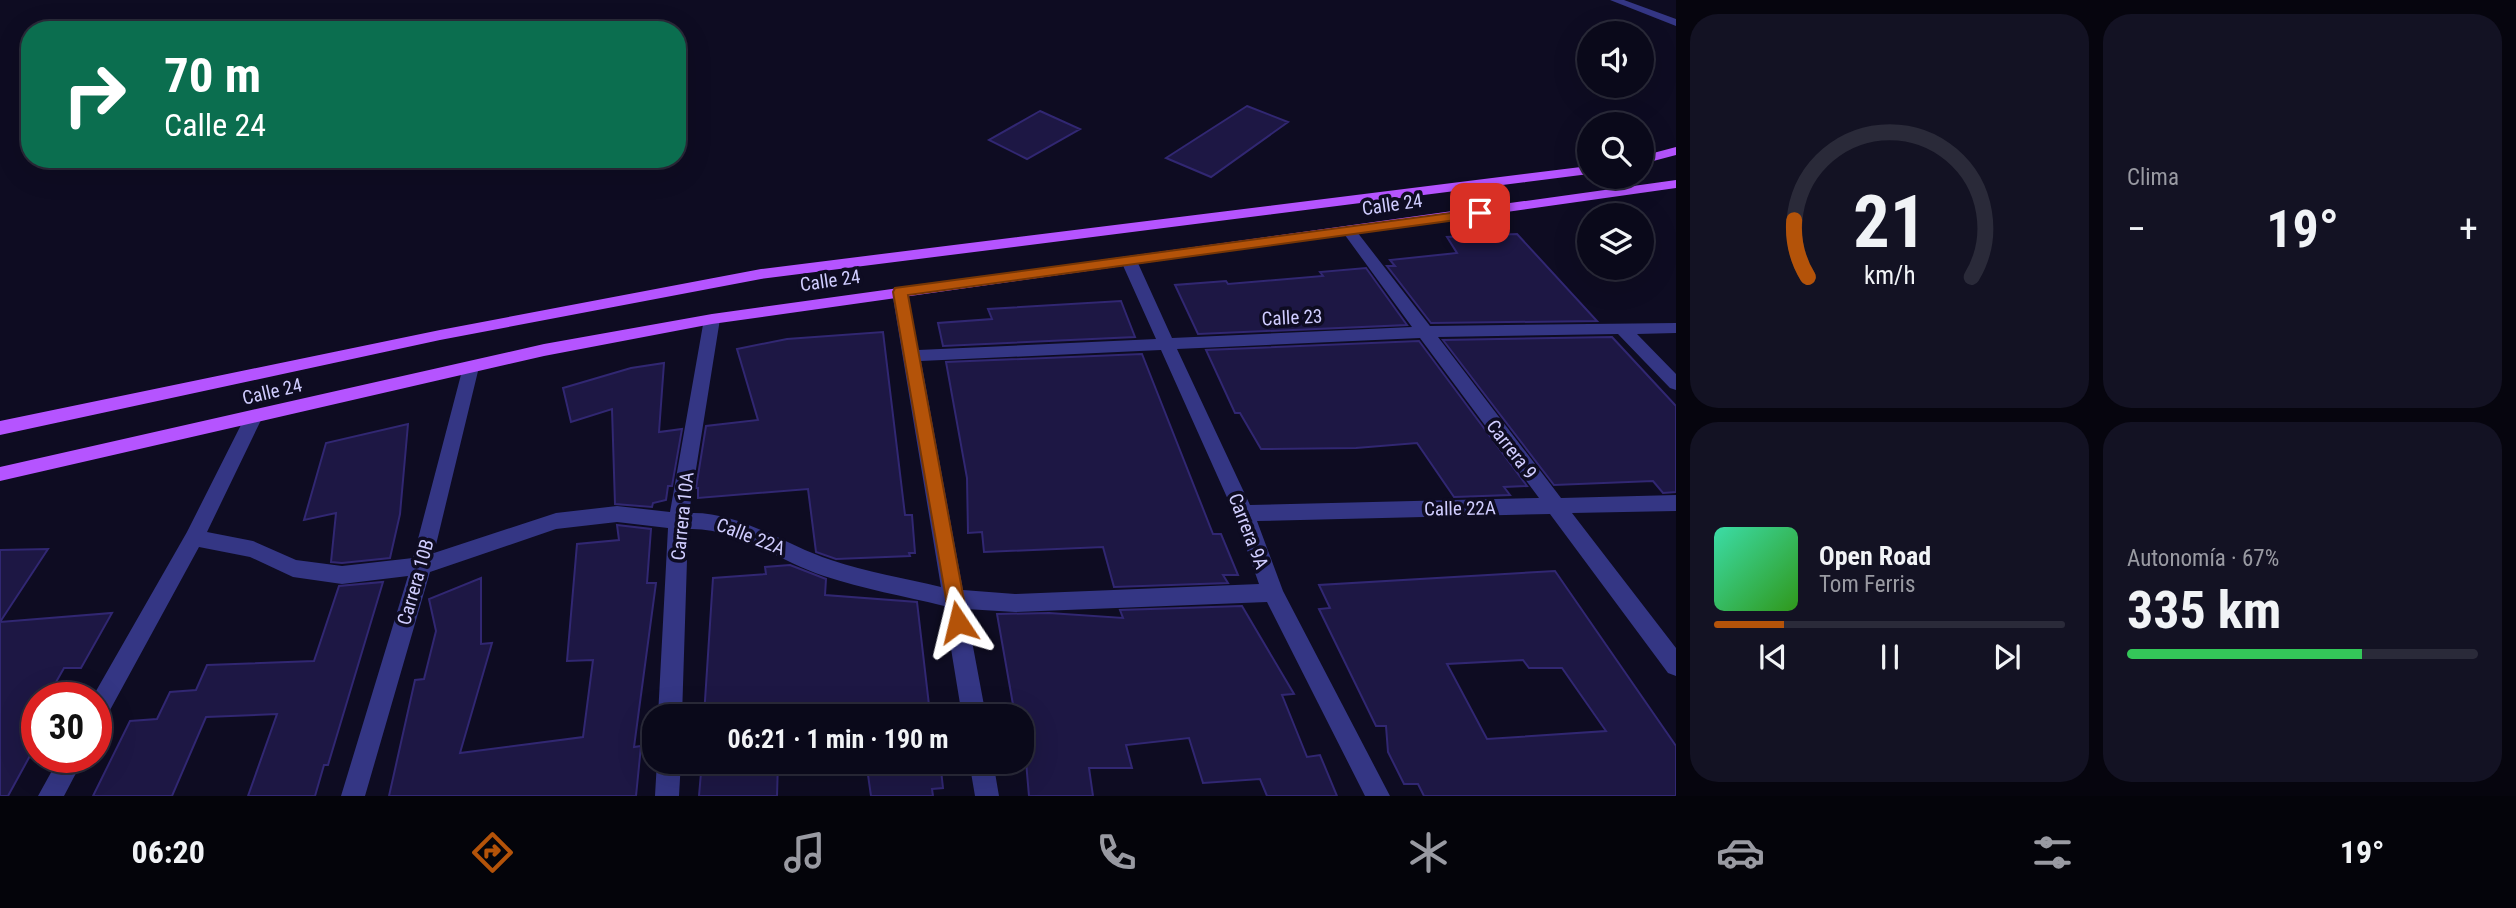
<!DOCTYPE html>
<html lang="es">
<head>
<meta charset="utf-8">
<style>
  :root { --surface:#0a091a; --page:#131223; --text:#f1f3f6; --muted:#999aa2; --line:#2a2a39; --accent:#b45309 }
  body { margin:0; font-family:"Roboto Condensed",sans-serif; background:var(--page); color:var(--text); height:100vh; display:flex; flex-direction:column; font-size:26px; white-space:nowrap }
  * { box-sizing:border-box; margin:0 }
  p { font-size:23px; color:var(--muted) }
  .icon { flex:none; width:38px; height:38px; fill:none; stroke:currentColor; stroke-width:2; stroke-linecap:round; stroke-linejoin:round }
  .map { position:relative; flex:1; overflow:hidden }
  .panel { display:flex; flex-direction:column; gap:14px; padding:14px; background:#06050e; width:840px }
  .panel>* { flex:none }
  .hud { position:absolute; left:21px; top:21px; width:665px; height:147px; border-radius:28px; box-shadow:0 7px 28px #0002,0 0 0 2px var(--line); background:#0b6e4f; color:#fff; overflow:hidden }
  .controls { position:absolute; left:1577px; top:21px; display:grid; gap:14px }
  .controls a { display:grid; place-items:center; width:77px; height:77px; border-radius:50%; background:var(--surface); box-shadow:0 7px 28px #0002,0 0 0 2px var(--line); font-size:35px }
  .speed { position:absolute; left:21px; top:682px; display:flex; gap:14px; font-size:35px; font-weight:700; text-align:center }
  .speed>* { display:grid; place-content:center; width:91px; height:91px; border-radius:50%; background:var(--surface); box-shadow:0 7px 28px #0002,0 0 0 2px var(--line); line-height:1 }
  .speed .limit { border:10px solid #d22; background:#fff; color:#111 }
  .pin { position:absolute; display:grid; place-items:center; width:60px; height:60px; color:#fff; margin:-30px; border-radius:14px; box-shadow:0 4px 10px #0006 }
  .me { position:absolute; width:77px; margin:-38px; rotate:350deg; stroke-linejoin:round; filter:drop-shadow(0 0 5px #0008) }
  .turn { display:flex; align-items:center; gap:24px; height:147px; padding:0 28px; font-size:32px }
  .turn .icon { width:91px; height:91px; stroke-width:2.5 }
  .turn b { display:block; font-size:49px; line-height:60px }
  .big { font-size:52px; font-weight:700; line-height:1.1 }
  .panel .tile { flex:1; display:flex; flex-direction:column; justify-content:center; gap:10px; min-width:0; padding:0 24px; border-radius:28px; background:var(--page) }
  .panel .dial { align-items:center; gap:0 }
  .dial svg { height:182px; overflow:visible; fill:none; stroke:var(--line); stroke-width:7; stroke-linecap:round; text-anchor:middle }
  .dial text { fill:var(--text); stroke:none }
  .song { display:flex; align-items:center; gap:21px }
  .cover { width:84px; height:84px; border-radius:10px; background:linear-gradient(135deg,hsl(160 70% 55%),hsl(110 70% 35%)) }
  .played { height:7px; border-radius:4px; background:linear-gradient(90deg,var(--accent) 20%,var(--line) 20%) }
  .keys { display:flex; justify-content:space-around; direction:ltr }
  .heat { display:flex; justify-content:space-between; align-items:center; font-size:38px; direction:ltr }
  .charge { height:10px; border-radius:5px; background:linear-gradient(90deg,#34c759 67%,var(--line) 0) }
  .panel .tiles { flex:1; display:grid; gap:14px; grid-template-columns:repeat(2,1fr) }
  .trip { position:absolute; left:642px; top:704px; width:392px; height:70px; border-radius:28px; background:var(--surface); box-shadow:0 7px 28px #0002,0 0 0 2px var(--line); font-weight:700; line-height:70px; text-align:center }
  .tabs { display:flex; height:112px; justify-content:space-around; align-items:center; background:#04040a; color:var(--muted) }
  .tabs .icon { width:49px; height:49px }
  .tabs .active { color:var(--accent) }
  .tabs b { font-size:32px; color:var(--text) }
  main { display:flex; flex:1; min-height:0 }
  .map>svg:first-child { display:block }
</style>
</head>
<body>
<main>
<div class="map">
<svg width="1676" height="796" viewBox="0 0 1676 796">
  <rect width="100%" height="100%" fill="#0e0c22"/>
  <path fill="#1d1744" stroke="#312772" stroke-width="2" fill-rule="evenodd" d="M 1247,106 L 1288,122 L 1211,177 L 1166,158 Z
    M 1040,111 L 1080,129 L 1027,159 L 989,140 Z
    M 1517,234 L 1597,321 L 1431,323 L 1387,266 L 1395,266 L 1390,260 L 1457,253 L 1447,237 Z
    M 1366,268 L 1407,325 L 1198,334 L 1175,285 L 1226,281 L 1228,284 L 1323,276 L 1320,272 Z
    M 1121,301 L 1135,337 L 943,346 L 938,323 L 992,319 L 988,309 Z
    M 883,332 L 905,515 L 912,515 L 915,553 L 909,553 L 910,556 L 836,559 L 816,552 L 808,489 L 698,498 L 698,488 L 696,488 L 706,426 L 758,420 L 737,349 L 787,339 Z
    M 1612,337 L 1676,406 L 1676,492 L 1663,493 L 1653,481 L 1554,485 L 1443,340 Z
    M 1419,341 L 1527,486 L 1504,487 L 1510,495 L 1454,497 L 1417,443 L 1356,448 L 1261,449 L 1240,413 L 1235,413 L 1206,350 Z
    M 1142,354 L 1213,534 L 1221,534 L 1238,575 L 1223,575 L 1228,583 L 1114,587 L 1103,547 L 984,552 L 982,532 L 968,533 L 967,478 L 946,362 Z
    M 664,363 L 659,432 L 682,429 L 672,486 L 668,486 L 666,500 L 653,503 L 652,507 L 615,504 L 612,409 L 571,422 L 563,388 L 631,368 Z
    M 408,424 L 400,514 L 390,558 L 342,563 L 331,562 L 336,513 L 304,520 L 326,443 Z
    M 617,525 L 651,529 L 647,583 L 656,583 L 634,747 L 641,746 L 636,796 L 389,796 L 415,680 L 424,679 L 436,631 L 429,599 L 481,578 L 481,644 L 492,643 L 460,753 L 583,737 L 593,660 L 567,661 L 577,544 L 619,540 Z
    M 48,549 L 0,622 L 112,613 L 81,668 L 64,668 L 47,698 L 37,698 L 37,743 L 8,796 L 0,796 L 0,550 Z
    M 790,565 L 826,579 L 825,595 L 917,602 L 929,705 L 936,705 L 936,716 L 704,716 L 713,578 L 766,574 L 765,567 Z
    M 1555,571 L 1676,746 L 1676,796 L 1424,796 L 1418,784 L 1404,784 L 1388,752 L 1386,726 L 1376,726 L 1319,609 L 1330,608 L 1319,585 ZM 1523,660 L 1529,668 L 1562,668 L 1606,731 L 1487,739 L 1447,664 Z
    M 383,582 L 328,765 L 324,765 L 315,796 L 248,796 L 277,714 L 206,717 L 172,796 L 93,796 L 130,721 L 157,719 L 170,692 L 196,690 L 207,665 L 314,661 L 339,586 Z
    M 1242,606 L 1294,694 L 1282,695 L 1307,757 L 1320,755 L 1337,796 L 1267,796 L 1260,779 L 1203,783 L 1189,738 L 1126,745 L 1132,768 L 1089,768 L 1093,796 L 1029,796 L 1025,750 L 1022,750 L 1022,716 L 1015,716 L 997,614 L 1049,613 L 1123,618 L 1120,610 Z
    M 702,761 L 778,761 L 777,796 L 699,796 Z
    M 866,761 L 940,761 L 943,788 L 932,789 L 933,796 L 871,796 Z"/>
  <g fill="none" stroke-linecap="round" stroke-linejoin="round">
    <path fill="#343684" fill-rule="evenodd" d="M 1610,0 L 1624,0 L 1676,19 L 1676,26 Z
      M 1349,227 L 1354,228 L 1430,326 L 1676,323 L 1676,333 L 1637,334 L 1676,374 L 1676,390 L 1670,388 L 1618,334 L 1438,337 L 1561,498 L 1676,495 L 1676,511 L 1572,513 L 1676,648 L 1676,676 L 1668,673 L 1550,514 L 1257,521 L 1283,591 L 1390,796 L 1365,796 L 1267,602 L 1015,612 L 966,609 L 986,716 L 962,716 L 944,606 C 904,596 863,589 824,576 C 778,561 738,527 688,529 L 682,716 L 658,716 L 668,528 L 617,522 L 556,529 L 430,572 L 365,796 L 341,796 L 408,576 L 342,584 L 293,577 L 250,557 L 199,547 L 104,721 L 96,724 L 96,698 L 92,698 L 187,532 L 247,413 L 259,413 L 262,418 L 207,532 L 253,541 L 296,560 L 342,566 L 413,558 L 463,367 L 471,361 L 479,367 L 434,553 L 556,513 L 617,506 L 670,512 L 704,319 L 712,314 L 720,319 L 689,513 C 740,511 784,545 831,560 C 866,572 905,578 941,587 L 892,292 L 894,288 L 906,288 L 908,292 L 918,350 L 1156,339 L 1121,261 L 1129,256 L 1137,261 L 1172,338 L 1412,327 L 1342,231 ZM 1420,338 L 1539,498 L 1250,505 L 1177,349 ZM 1161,350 L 1234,513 L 1259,584 L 1015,594 L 963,590 L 921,361 Z
      M 59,758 L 84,758 L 64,796 L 38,796 Z
      M 657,761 L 681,761 L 679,796 L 655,796 Z
      M 969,761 L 993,761 L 999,796 L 975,796 Z"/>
    <path fill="#b554ff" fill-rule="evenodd" d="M 1676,147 L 1676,155 L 1642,164 L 1642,156 Z
      M 1589,166 L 1589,174 L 761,279 L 440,340 L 0,435 L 0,421 L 440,330 L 761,269 Z
      M 1676,180 L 1676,188 L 712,324 L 544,356 L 0,481 L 0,467 L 544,344 L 712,314 Z"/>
  </g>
  <path fill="#b45309" stroke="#753606" stroke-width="2" d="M 1480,209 L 1486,213 L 1485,216 L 908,295 L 968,622 L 965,628 L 958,631 L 951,628 L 893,292 L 895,288 Z"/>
  <g text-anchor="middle" stroke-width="7" stroke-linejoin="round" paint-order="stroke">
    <g font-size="19" fill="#d0cdff" stroke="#0e0c22">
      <text transform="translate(1392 204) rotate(-8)" y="7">Calle 24</text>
      <text transform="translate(830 280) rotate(-8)" y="7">Calle 24</text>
      <text transform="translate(1292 317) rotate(-3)" y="7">Calle 23</text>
      <text transform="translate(272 391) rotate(-13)" y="7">Calle 24</text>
      <text transform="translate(1512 449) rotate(52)" y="7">Carrera 9</text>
      <text transform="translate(1460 508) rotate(-1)" y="7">Calle 22A</text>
      <text transform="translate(682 516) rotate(-84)" y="7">Carrera 10A</text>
      <text transform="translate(1249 531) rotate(69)" y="7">Carrera 9A</text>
      <text transform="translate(751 536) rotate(21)" y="7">Calle 22A</text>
      <text transform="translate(415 582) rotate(-74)" y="7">Carrera 10B</text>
    </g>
  </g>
</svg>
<div class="controls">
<a><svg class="icon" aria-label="sound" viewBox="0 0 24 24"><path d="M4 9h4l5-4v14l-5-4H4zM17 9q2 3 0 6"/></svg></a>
<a><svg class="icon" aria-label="search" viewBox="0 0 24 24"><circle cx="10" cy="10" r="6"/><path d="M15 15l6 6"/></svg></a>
<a><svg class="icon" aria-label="layers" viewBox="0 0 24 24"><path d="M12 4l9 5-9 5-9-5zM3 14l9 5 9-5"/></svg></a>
</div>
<div class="speed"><div class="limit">30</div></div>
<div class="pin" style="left:1480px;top:213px;background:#d93025"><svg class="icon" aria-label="arrive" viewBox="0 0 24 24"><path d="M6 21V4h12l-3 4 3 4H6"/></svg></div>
<svg class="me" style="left:958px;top:622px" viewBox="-20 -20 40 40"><path d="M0-17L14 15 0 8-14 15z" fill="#b45309" stroke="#fff" stroke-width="4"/></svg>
<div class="trip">06:21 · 1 min · 190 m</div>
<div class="hud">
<div class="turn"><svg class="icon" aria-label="right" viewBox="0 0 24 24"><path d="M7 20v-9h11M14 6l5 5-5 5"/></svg><div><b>70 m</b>Calle 24</div></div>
</div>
</div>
<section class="panel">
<div class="tiles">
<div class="tile dial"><svg viewBox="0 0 100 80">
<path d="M14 69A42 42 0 1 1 86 69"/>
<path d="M14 69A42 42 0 0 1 8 44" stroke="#b45309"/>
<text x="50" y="56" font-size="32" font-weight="700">21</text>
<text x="50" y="72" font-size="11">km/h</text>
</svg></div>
<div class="tile"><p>Clima</p>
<div class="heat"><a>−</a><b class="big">19°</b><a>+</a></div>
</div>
<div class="tile">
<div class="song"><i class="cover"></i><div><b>Open Road</b><p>Tom Ferris</p></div></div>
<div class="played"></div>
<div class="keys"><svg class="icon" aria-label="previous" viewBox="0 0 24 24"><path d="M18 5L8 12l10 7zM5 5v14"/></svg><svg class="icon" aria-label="pause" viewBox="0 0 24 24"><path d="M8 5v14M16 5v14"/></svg><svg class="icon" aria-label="next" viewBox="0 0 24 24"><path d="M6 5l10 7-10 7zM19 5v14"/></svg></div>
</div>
<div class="tile"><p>Autonomía · 67%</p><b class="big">335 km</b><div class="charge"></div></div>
</div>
</section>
</main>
<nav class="tabs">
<b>06:20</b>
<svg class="icon active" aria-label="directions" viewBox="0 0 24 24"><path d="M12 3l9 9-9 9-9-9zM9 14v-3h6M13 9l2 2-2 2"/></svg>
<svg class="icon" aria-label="music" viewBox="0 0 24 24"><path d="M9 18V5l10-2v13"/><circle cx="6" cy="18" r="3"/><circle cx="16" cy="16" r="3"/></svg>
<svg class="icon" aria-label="phone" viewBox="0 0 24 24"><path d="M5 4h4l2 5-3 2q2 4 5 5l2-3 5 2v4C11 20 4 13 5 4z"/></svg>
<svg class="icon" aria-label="climate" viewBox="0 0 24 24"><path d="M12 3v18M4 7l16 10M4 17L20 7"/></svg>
<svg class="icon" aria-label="car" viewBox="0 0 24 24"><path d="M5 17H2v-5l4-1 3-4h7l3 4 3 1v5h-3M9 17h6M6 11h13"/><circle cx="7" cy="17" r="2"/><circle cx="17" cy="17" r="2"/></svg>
<svg class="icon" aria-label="filters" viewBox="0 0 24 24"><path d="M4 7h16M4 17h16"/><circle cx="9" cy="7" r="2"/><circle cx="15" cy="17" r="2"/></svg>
<b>19°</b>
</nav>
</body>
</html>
